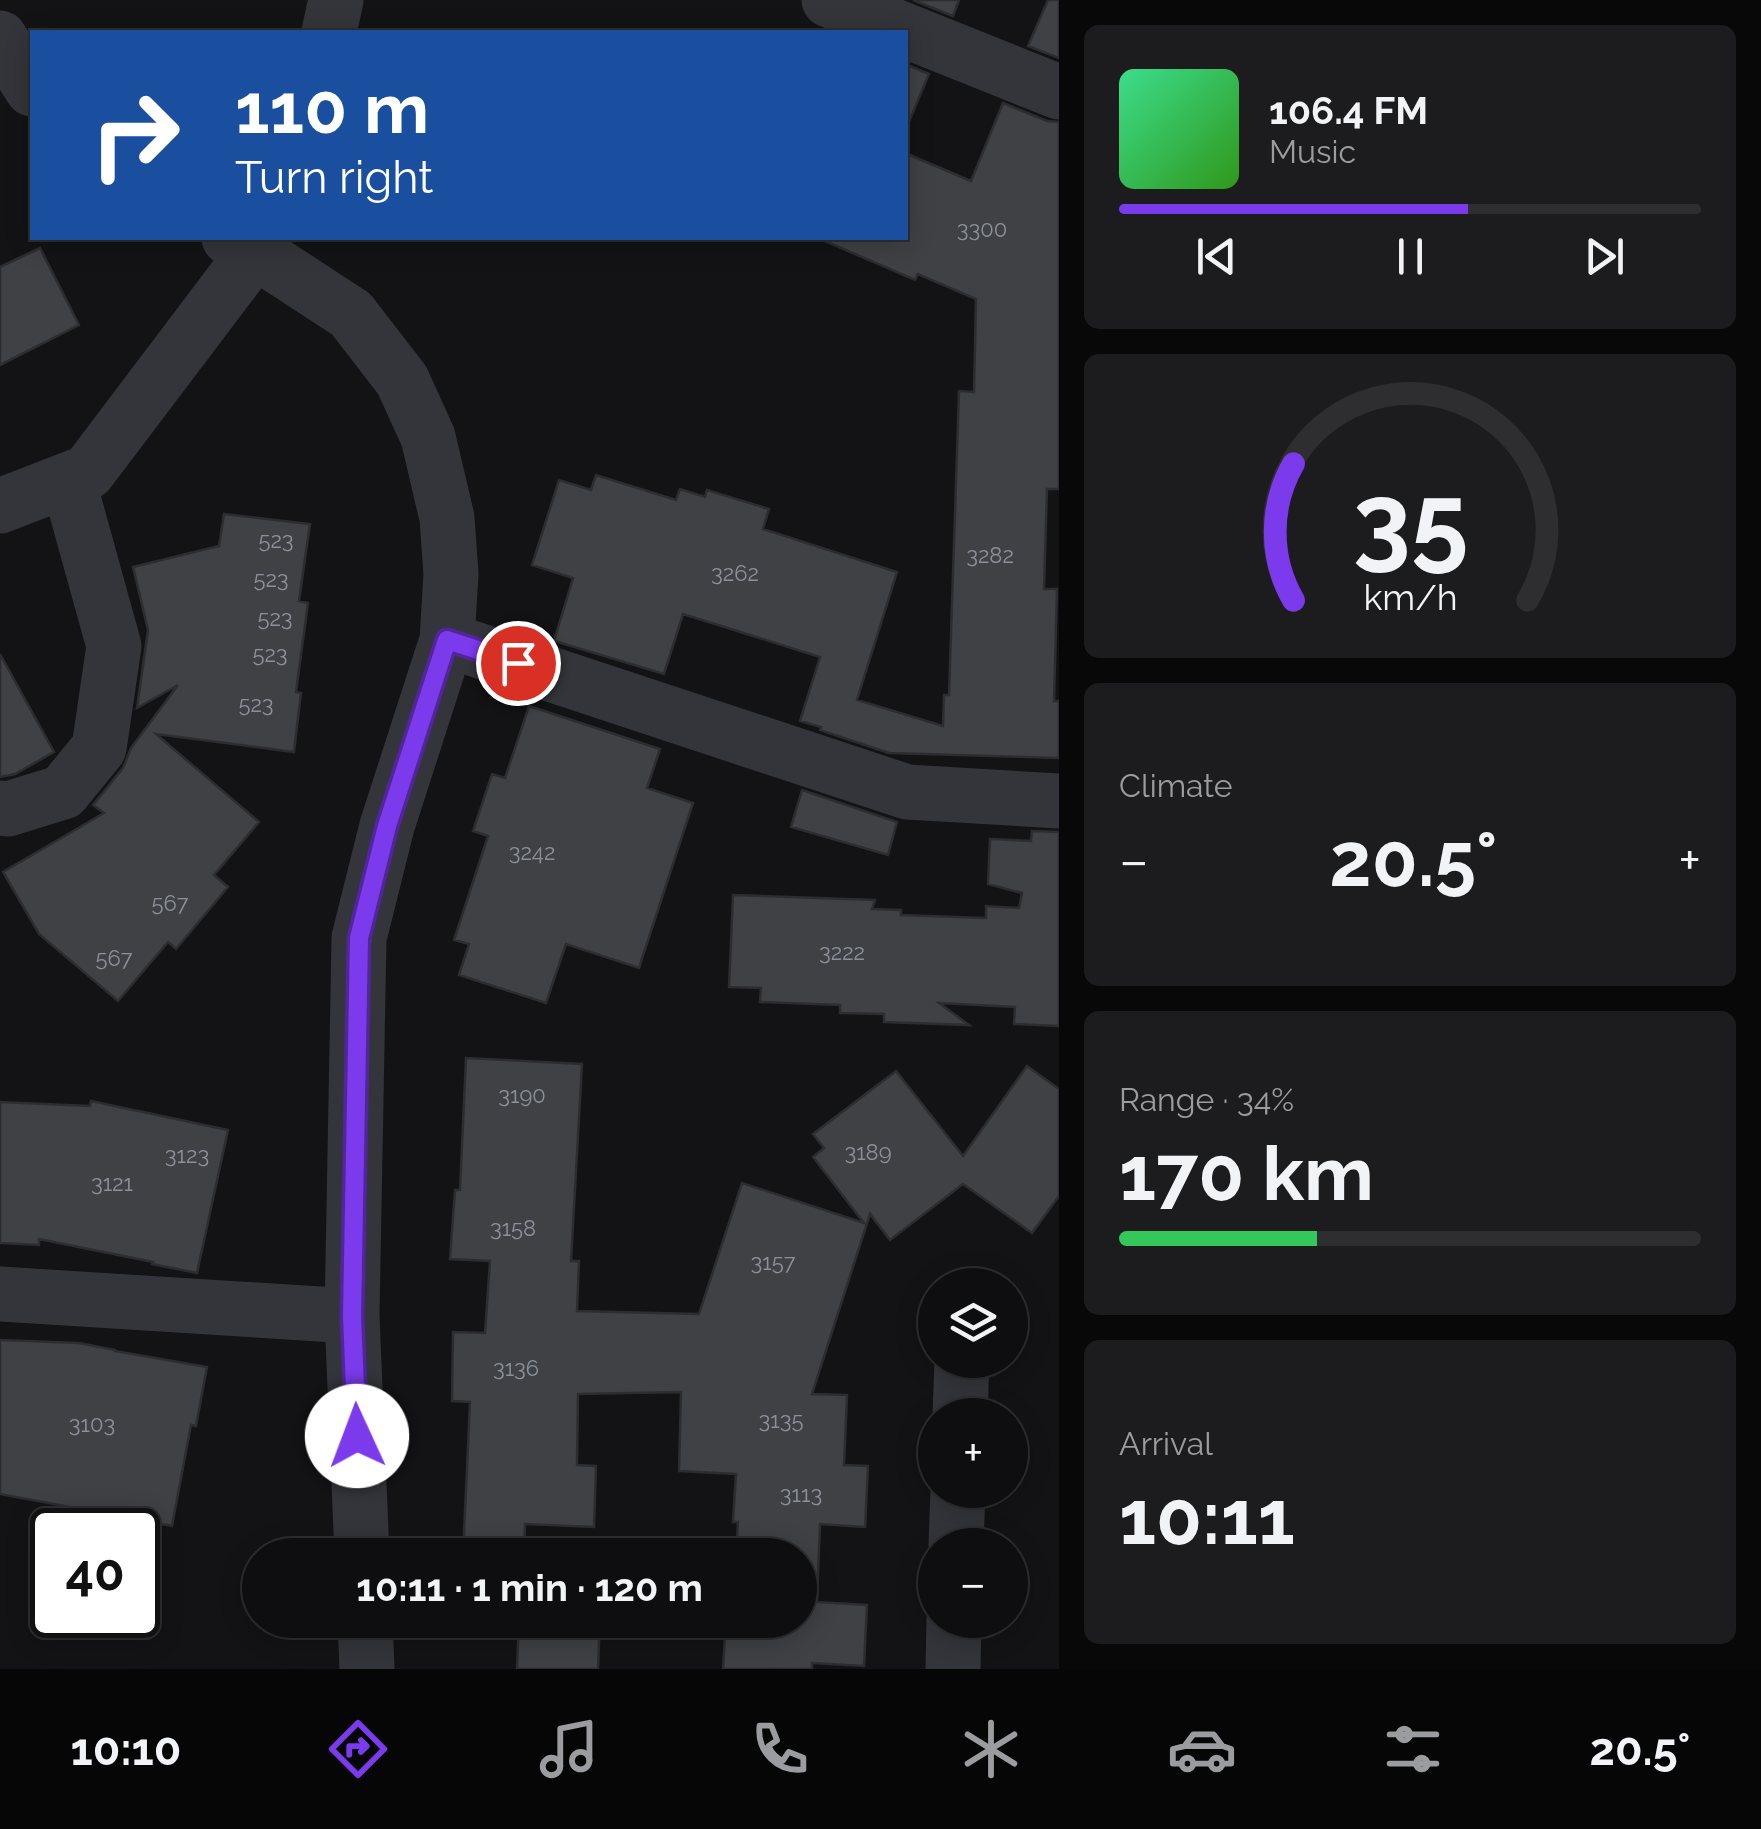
<!DOCTYPE html>
<html lang="en">
<head>
<meta charset="utf-8">
<style>
  :root { --surface:#0e0e10; --page:#1c1c1e; --text:#f1f3f6; --muted:#9b9c9f; --line:#2e2e30; --accent:#7c3aed }
  body { margin:0; font-family:Raleway,sans-serif; background:var(--page); color:var(--text); height:100vh; display:flex; flex-direction:column; font-size:38px; white-space:nowrap }
  * { box-sizing:border-box; margin:0 }
  p { font-size:32px; color:var(--muted) }
  .icon { flex:none; width:55px; height:55px; fill:none; stroke:currentColor; stroke-width:2; stroke-linecap:round; stroke-linejoin:round }
  .map { position:relative; flex:1; overflow:hidden }
  .sheet { display:flex; flex-direction:column; gap:25px; padding:25px; background:#080809; width:702px }
  .sheet>* { flex:none }
  .banner { position:absolute; left:30px; top:30px; width:878px; height:210px; border-radius:0px; box-shadow:0 5px 25px #0003,0 0 0 2px var(--line); background:#1a4fa0; color:#fff; overflow:hidden }
  .buttons { position:absolute; left:918px; top:1268px; display:grid; gap:20px }
  .buttons a { display:grid; place-items:center; width:110px; height:110px; border-radius:50%; background:var(--surface); box-shadow:0 5px 25px #0003,0 0 0 2px var(--line); font-size:50px }
  .speed { position:absolute; left:30px; top:1508px; display:flex; gap:20px; font-size:50px; font-weight:700; text-align:center }
  .speed>* { display:grid; place-content:center; width:130px; height:130px; border-radius:50%; background:var(--surface); box-shadow:0 5px 25px #0003,0 0 0 2px var(--line); line-height:1 }
  .speed .limit { border:5px solid #111; border-radius:15px; background:#fff; color:#111 }
  .pin { position:absolute; display:grid; place-items:center; width:85px; height:85px; color:#fff; margin:-42px; border:5px solid #fff; border-radius:50%; box-shadow:0 2px 10px #0007 }
  .me { position:absolute; width:110px; margin:-55px; rotate:358deg; stroke-linejoin:round; filter:drop-shadow(0 0 8px #0008) }
  .turn { display:flex; align-items:center; gap:35px; height:210px; padding:0 40px; font-size:45px }
  .turn .icon { width:130px; height:130px; stroke-width:2.5 }
  .turn b { display:block; font-size:70px; line-height:85px }
  .big { font-size:75px; font-weight:700; line-height:1.1 }
  .sheet .tile { flex:1; display:flex; flex-direction:column; justify-content:center; gap:15px; min-width:0; padding:0 35px; border-radius:15px; background:var(--page) }
  .sheet .dial { align-items:center; gap:0 }
  .dial svg { height:260px; overflow:visible; fill:none; stroke:var(--line); stroke-width:7; stroke-linecap:round; text-anchor:middle }
  .dial text { fill:var(--text); stroke:none }
  .song { display:flex; align-items:center; gap:30px }
  .cover { width:120px; height:120px; border-radius:15px; background:linear-gradient(135deg,hsl(150 70% 55%),hsl(110 70% 35%)) }
  .played { height:10px; border-radius:5px; background:linear-gradient(90deg,var(--accent) 60%,var(--line) 60%) }
  .keys { display:flex; justify-content:space-around; direction:ltr }
  .heat { display:flex; justify-content:space-between; align-items:center; font-size:55px; direction:ltr }
  .charge { height:15px; border-radius:8px; background:linear-gradient(90deg,#34c759 34%,var(--line) 0) }
  .trip { position:absolute; left:242px; top:1538px; width:575px; height:100px; border-radius:50px; background:var(--surface); box-shadow:0 5px 25px #0003,0 0 0 2px var(--line); font-weight:700; line-height:100px; text-align:center }
  .dock { display:flex; height:160px; justify-content:space-around; align-items:center; background:#060606; color:var(--muted) }
  .dock .icon { width:70px; height:70px }
  .dock .on { color:var(--accent) }
  .dock b { font-size:45px; color:var(--text) }
  main { display:flex; flex:1; min-height:0 }
  .map>svg:first-child { display:block }
</style>
</head>
<body>
<main>
<div class="map">
<svg width="1059" height="1669" viewBox="0 0 1059 1669">
  <rect width="100%" height="100%" fill="#131315"/>
  <path fill="#3f4145" stroke="#2d2d31" stroke-width="2.5" d="M 913,0 L 959,0 L 953,16 Z
    M 1048,0 L 1059,0 L 1059,58 L 1028,46 Z
    M 905,64 L 929,74 L 906,129 L 905,129 Z
    M 1003,103 L 1047,121 L 1059,122 L 1059,489 L 1047,489 L 1044,589 L 1057,589 L 1054,701 L 1059,701 L 1059,758 L 889,753 L 820,730 L 821,727 L 800,721 L 820,657 L 683,614 L 664,674 L 554,641 L 573,578 L 532,565 L 559,480 L 591,490 L 596,475 L 676,500 L 680,489 L 705,497 L 707,490 L 769,509 L 763,529 L 897,572 L 857,700 L 943,726 L 944,695 L 949,695 L 959,391 L 974,392 L 976,299 L 918,274 L 915,280 L 818,238 L 905,238 L 905,153 L 971,181 Z
    M 40,248 L 79,325 L 0,365 L 0,267 Z
    M 224,514 L 310,524 L 299,601 L 308,603 L 296,692 L 301,693 L 294,752 L 156,734 L 259,822 L 214,875 L 228,887 L 176,949 L 168,942 L 118,1001 L 39,934 L 3,872 L 104,813 L 93,805 L 123,768 L 131,748 L 178,685 L 137,708 L 148,630 L 133,567 L 219,546 Z
    M 0,654 L 54,752 L 15,774 L 0,777 Z
    M 529,706 L 660,749 L 647,788 L 693,803 L 639,968 L 566,944 L 546,1003 L 459,975 L 469,944 L 454,940 L 488,836 L 473,831 L 492,774 L 505,778 Z
    M 802,790 L 897,822 L 888,855 L 791,827 Z
    M 1032,831 L 1059,832 L 1059,1026 L 1014,1024 L 1015,1007 L 939,1003 L 969,1025 L 884,1022 L 884,1014 L 840,1013 L 840,1005 L 760,1002 L 761,988 L 729,987 L 733,895 L 875,900 L 872,909 L 901,910 L 901,915 L 986,918 L 986,906 L 1019,908 L 1022,893 L 988,884 L 990,839 L 1031,841 Z
    M 466,1058 L 582,1064 L 571,1261 L 579,1261 L 577,1311 L 699,1314 L 742,1183 L 864,1223 L 813,1157 L 824,1148 L 813,1134 L 896,1071 L 963,1156 L 1027,1066 L 1059,1089 L 1059,1196 L 1032,1233 L 963,1184 L 890,1240 L 870,1214 L 812,1394 L 847,1395 L 844,1465 L 868,1466 L 865,1527 L 820,1524 L 817,1602 L 867,1605 L 864,1666 L 812,1663 L 812,1669 L 723,1669 L 726,1620 L 800,1620 L 800,1555 L 736,1555 L 738,1522 L 733,1522 L 736,1474 L 679,1471 L 681,1392 L 578,1394 L 577,1465 L 596,1466 L 594,1527 L 525,1524 L 524,1555 L 463,1555 L 470,1402 L 452,1401 L 453,1332 L 485,1333 L 490,1261 L 450,1259 L 455,1190 L 460,1190 Z
    M 91,1101 L 228,1130 L 197,1273 L 152,1264 L 153,1262 L 39,1239 L 39,1245 L 0,1243 L 0,1102 L 90,1106 Z
    M 0,1340 L 79,1343 L 115,1350 L 115,1351 L 207,1367 L 196,1426 L 191,1425 L 172,1526 L 0,1494 Z
    M 519,1620 L 600,1620 L 598,1669 L 517,1669 Z"/>
  <g fill="none" stroke-linecap="round" stroke-linejoin="round">
    <path stroke="#34353a" stroke-width="55" d="M 829,0 L 1059,92
      M 329,32 L 336,0
      M 0,38 L 32,89
      M 229,238 L 256,252 L 351,314 L 402,380 L 428,437 L 447,518 L 451,574 L 447,640 L 387,826 L 359,938 L 352,1316 L 362,1555
      M 0,506 L 88,472 L 265,238
      M 447,640 L 907,792 L 1059,801
      M 0,808 L 8,809 L 63,792 L 99,748 L 114,646 L 68,480
      M 0,1294 L 352,1316
      M 960,1415 L 962,1360
      M 956,1545 L 958,1490
      M 365,1620 L 367,1669
      M 953,1669 L 954,1620"/>
  </g>
  <g fill="none" stroke-linecap="round" stroke-linejoin="round">
    <defs>
      <path id="route" d="M 357,1436 L 352,1316 L 359,938 L 387,826 L 447,640 L 518,663"/>
    </defs>
    <use href="#route" stroke="#51269a" stroke-width="25"/>
    <use href="#route" stroke="#7c3aed" stroke-width="18"/>
  </g>
  <g text-anchor="middle" stroke-width="9" stroke-linejoin="round" paint-order="stroke">
    <g font-size="22" fill="#8b909a">
      <text x="982" y="237">3300</text>
      <text x="276" y="548">523</text>
      <text x="990" y="563">3282</text>
      <text x="735" y="581">3262</text>
      <text x="271" y="587">523</text>
      <text x="275" y="626">523</text>
      <text x="270" y="662">523</text>
      <text x="256" y="712">523</text>
      <text x="532" y="860">3242</text>
      <text x="170" y="911">567</text>
      <text x="842" y="960">3222</text>
      <text x="114" y="966">567</text>
      <text x="522" y="1103">3190</text>
      <text x="868" y="1160">3189</text>
      <text x="187" y="1163">3123</text>
      <text x="112" y="1191">3121</text>
      <text x="513" y="1236">3158</text>
      <text x="773" y="1270">3157</text>
      <text x="516" y="1376">3136</text>
      <text x="781" y="1428">3135</text>
      <text x="92" y="1432">3103</text>
      <text x="801" y="1502">3113</text>
    </g>
  </g>
</svg>
<div class="buttons">
<a><svg class="icon" aria-label="layers" viewBox="0 0 24 24"><path d="M12 4l9 5-9 5-9-5zM3 14l9 5 9-5"/></svg></a>
<a>+</a>
<a>−</a>
</div>
<div class="speed"><div class="limit">40</div></div>
<div class="pin" style="left:518px;top:663px;background:#d93025"><svg class="icon" aria-label="arrive" viewBox="0 0 24 24"><path d="M6 21V4h12l-3 4 3 4H6"/></svg></div>
<svg class="me" style="left:357px;top:1436px" viewBox="-20 -20 40 40"><circle r="19" fill="#fff"/><path d="M0-13L10 11 0 6-10 11z" fill="#7c3aed"/></svg>
<div class="trip">10:11 · 1 min · 120 m</div>
<div class="banner">
<div class="turn"><svg class="icon" aria-label="right" viewBox="0 0 24 24"><path d="M7 20v-9h11M14 6l5 5-5 5"/></svg><div><b>110 m</b>Turn right</div></div>
</div>
</div>
<section class="sheet">
<div class="tile">
<div class="song"><i class="cover"></i><div><b>106.4 FM</b><p>Music</p></div></div>
<div class="played"></div>
<div class="keys"><svg class="icon" aria-label="previous" viewBox="0 0 24 24"><path d="M18 5L8 12l10 7zM5 5v14"/></svg><svg class="icon" aria-label="pause" viewBox="0 0 24 24"><path d="M8 5v14M16 5v14"/></svg><svg class="icon" aria-label="next" viewBox="0 0 24 24"><path d="M6 5l10 7-10 7zM19 5v14"/></svg></div>
</div>
<div class="tile dial"><svg viewBox="0 0 100 80">
<path d="M14 69A42 42 0 1 1 86 69"/>
<path d="M14 69A42 42 0 0 1 14 27" stroke="#7c3aed"/>
<text x="50" y="56" font-size="32" font-weight="700">35</text>
<text x="50" y="72" font-size="11">km/h</text>
</svg></div>
<div class="tile"><p>Climate</p>
<div class="heat"><a>−</a><b class="big">20.5°</b><a>+</a></div>
</div>
<div class="tile"><p>Range · 34%</p><b class="big">170 km</b><div class="charge"></div></div>
<div class="tile"><p>Arrival</p><b class="big">10:11</b></div>
</section>
</main>
<nav class="dock">
<b>10:10</b>
<svg class="icon on" aria-label="directions" viewBox="0 0 24 24"><path d="M12 3l9 9-9 9-9-9zM9 14v-3h6M13 9l2 2-2 2"/></svg>
<svg class="icon" aria-label="music" viewBox="0 0 24 24"><path d="M9 18V5l10-2v13"/><circle cx="6" cy="18" r="3"/><circle cx="16" cy="16" r="3"/></svg>
<svg class="icon" aria-label="phone" viewBox="0 0 24 24"><path d="M5 4h4l2 5-3 2q2 4 5 5l2-3 5 2v4C11 20 4 13 5 4z"/></svg>
<svg class="icon" aria-label="climate" viewBox="0 0 24 24"><path d="M12 3v18M4 7l16 10M4 17L20 7"/></svg>
<svg class="icon" aria-label="car" viewBox="0 0 24 24"><path d="M5 17H2v-5l4-1 3-4h7l3 4 3 1v5h-3M9 17h6M6 11h13"/><circle cx="7" cy="17" r="2"/><circle cx="17" cy="17" r="2"/></svg>
<svg class="icon" aria-label="filters" viewBox="0 0 24 24"><path d="M4 7h16M4 17h16"/><circle cx="9" cy="7" r="2"/><circle cx="15" cy="17" r="2"/></svg>
<b>20.5°</b>
</nav>
</body>
</html>
